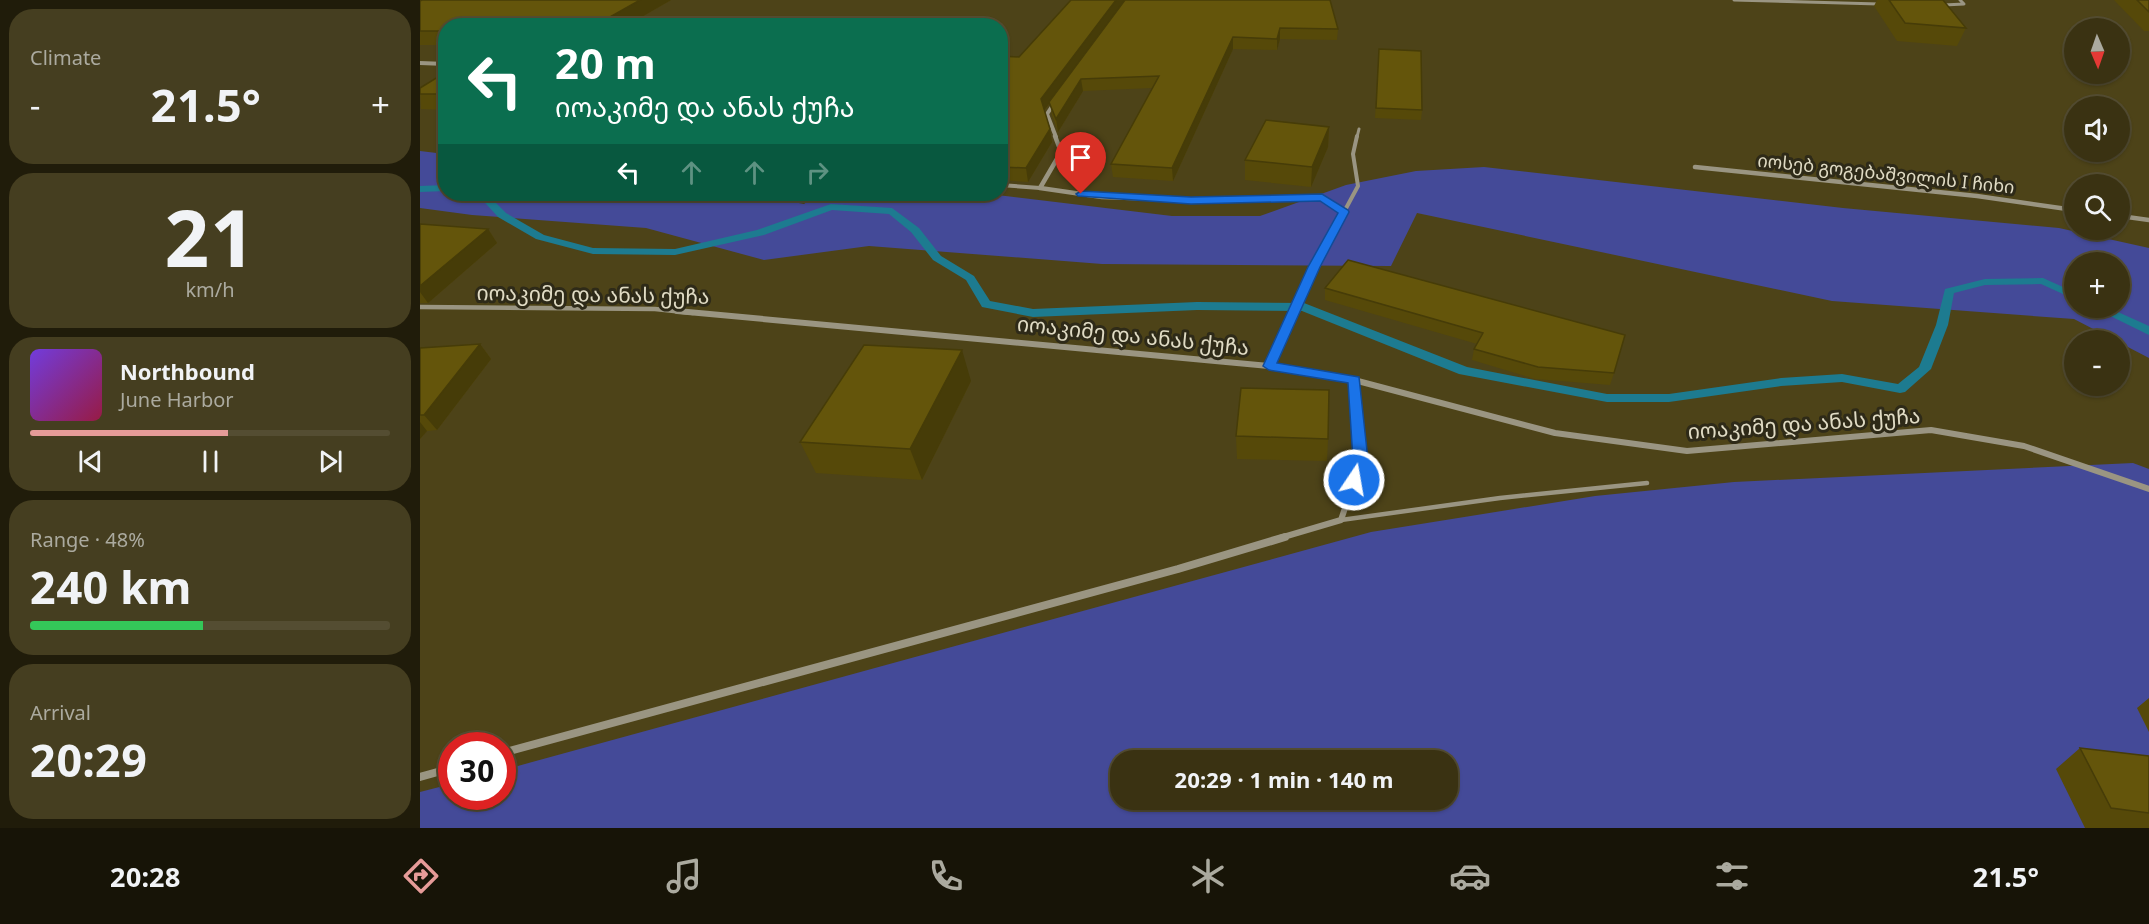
<!DOCTYPE html>
<html lang="en">
<head>
<meta charset="utf-8">
<style>
  :root { --surface:#3a3212; --page:#453e20; --text:#f1f3f6; --muted:#abaa9f; --line:#544d32; --accent:#e69b98 }
  body { margin:0; font-family:Georgia,"Noto Sans Georgian",serif; background:var(--page); color:var(--text); height:100vh; display:flex; flex-direction:column; font-size:22px; white-space:nowrap }
  * { box-sizing:border-box; margin:0 }
  p { font-size:20px; color:var(--muted) }
  .icon { flex:none; width:33px; height:33px; fill:none; stroke:currentColor; stroke-width:2; stroke-linecap:round; stroke-linejoin:round }
  .map { position:relative; flex:1; overflow:hidden }
  .side { display:flex; flex-direction:column; gap:9px; padding:9px; background:#201c0a; width:420px }
  .side>* { flex:none }
  .top-card { position:absolute; left:18px; top:18px; width:570px; height:183px; border-radius:24px; box-shadow:0 2px 4px #0004,0 0 0 2px var(--line); background:#0b6e4f; color:#fff; overflow:hidden }
  .needle { width:39px; rotate:178deg }
  .fabs { position:absolute; left:1644px; top:18px; display:grid; gap:12px }
  .fabs a { display:grid; place-items:center; width:66px; height:66px; border-radius:50%; background:var(--surface); box-shadow:0 2px 4px #0004,0 0 0 2px var(--line); font-size:30px }
  .speed { position:absolute; left:18px; top:732px; display:flex; gap:12px; font-size:30px; font-weight:700; text-align:center }
  .speed>* { display:grid; place-content:center; width:78px; height:78px; border-radius:50%; background:var(--surface); box-shadow:0 2px 4px #0004,0 0 0 2px var(--line); line-height:1 }
  .speed .limit { border:9px solid #d22; background:#fff; color:#111 }
  .pin { position:absolute; display:grid; place-items:center; width:51px; height:51px; color:#fff; margin:-62px -26px; border-radius:50% 50% 50% 0; rotate:-45deg; box-shadow:0 0 6px #0007 }
  .pin .icon { rotate:45deg }
  .me { position:absolute; width:66px; margin:-33px; rotate:12deg; stroke-linejoin:round; filter:drop-shadow(0 0 4px #0008) }
  .turn { display:flex; align-items:center; gap:21px; height:126px; padding:0 18px; font-size:27px }
  .turn .icon { width:78px; height:78px; stroke-width:2.5 }
  .turn b { display:block; font-size:42px; line-height:51px }
  .lanes { display:flex; align-items:center; height:57px; padding:0 18px; background:#0003; justify-content:center; gap:30px; direction:ltr }
  .lanes .off { opacity:.35 }
  .big { font-size:45px; font-weight:700; line-height:1.1 }
  .side .widget { flex:1; display:flex; flex-direction:column; justify-content:center; gap:9px; min-width:0; padding:0 21px; border-radius:24px; background:var(--page) }
  .side .dial { align-items:center; gap:0 }
  .dial b { font-size:78px; line-height:1 }
  .song { display:flex; align-items:center; gap:18px }
  .cover { width:72px; height:72px; border-radius:9px; background:linear-gradient(135deg,hsl(260 70% 55%),hsl(340 70% 35%)) }
  .played { height:6px; border-radius:3px; background:linear-gradient(90deg,var(--accent) 55%,var(--line) 55%) }
  .keys { display:flex; justify-content:space-around; direction:ltr }
  .heat { display:flex; justify-content:space-between; align-items:center; font-size:33px; direction:ltr }
  .charge { height:9px; border-radius:4px; background:linear-gradient(90deg,#34c759 48%,var(--line) 0) }
  .trip { position:absolute; left:690px; top:750px; width:348px; height:60px; border-radius:24px; background:var(--surface); box-shadow:0 2px 4px #0004,0 0 0 2px var(--line); font-weight:700; line-height:60px; text-align:center }
  .tabs { display:flex; height:96px; justify-content:space-around; align-items:center; background:#171407; color:var(--muted) }
  .tabs .icon { width:42px; height:42px }
  .tabs .on { color:var(--accent) }
  .tabs b { font-size:27px; color:var(--text) }
  main { display:flex; flex:1; min-height:0 }
  .map>svg:first-child { display:block }
</style>
</head>
<body>
<main>
<section class="side">
<div class="widget"><p>Climate</p>
<div class="heat"><a>−</a><b class="big">21.5°</b><a>+</a></div>
</div>
<div class="widget dial"><b>21</b><p>km/h</p></div>
<div class="widget">
<div class="song"><i class="cover"></i><div><b>Northbound</b><p>June Harbor</p></div></div>
<div class="played"></div>
<div class="keys"><svg class="icon" aria-label="previous" viewBox="0 0 24 24"><path d="M18 5L8 12l10 7zM5 5v14"/></svg><svg class="icon" aria-label="pause" viewBox="0 0 24 24"><path d="M8 5v14M16 5v14"/></svg><svg class="icon" aria-label="next" viewBox="0 0 24 24"><path d="M6 5l10 7-10 7zM19 5v14"/></svg></div>
</div>
<div class="widget"><p>Range · 48%</p><b class="big">240 km</b><div class="charge"></div></div>
<div class="widget"><p>Arrival</p><b class="big">20:29</b></div>
</section>
<div class="map">
<svg width="1729" height="828" viewBox="0 0 1729 828">
  <rect width="100%" height="100%" fill="#4d4318"/>
  <path fill="#444a98" fill-rule="evenodd" d="M 0,151 L 25,154 L 26,194 L 330,194 L 384,204 L 398,194 L 569,194 L 752,216 L 840,216 L 926,185 L 996,171 L 1064,167 L 1423,208 L 1639,228 L 1729,248 L 1729,358 L 1654,319 L 1412,301 L 997,213 L 971,266 L 682,264 L 449,246 L 344,260 L 226,228 L 52,215 L 0,208 ZM 1654,262 L 1700,262 L 1700,308 L 1654,308 Z
    M 1713,463 L 1729,469 L 1729,828 L 0,828 L 0,792 L 31,784 L 32,796 L 82,796 L 83,770 L 951,532 L 1175,496 L 1314,482 ZM 700,760 L 1028,760 L 1028,800 L 700,800 Z"/>
  <g fill="none" stroke-linecap="round" stroke-linejoin="round">
    <path fill="#1d7b90" fill-rule="evenodd" d="M 26,185 L 26,191 L 0,192 L 0,186 Z
      M 57,194 L 67,194 L 86,213 L 124,235 L 173,248 L 255,249 L 337,230 L 411,204 L 472,208 L 499,228 L 521,256 L 554,276 L 570,301 L 613,309 L 777,302 L 884,303 L 1047,367 L 1187,394 L 1249,394 L 1361,378 L 1422,374 L 1478,384 L 1499,367 L 1516,325 L 1525,289 L 1565,279 L 1623,278 L 1654,292 L 1654,299 L 1621,284 L 1565,285 L 1534,293 L 1528,325 L 1511,369 L 1485,392 L 1480,393 L 1422,382 L 1361,386 L 1249,402 L 1187,402 L 1039,374 L 882,311 L 777,310 L 613,317 L 562,307 L 546,280 L 513,260 L 491,232 L 469,214 L 412,210 L 344,235 L 255,255 L 173,254 L 116,239 L 78,217 Z
      M 1674,308 L 1689,308 L 1729,326 L 1729,335 Z"/>
    <path stroke="#9a9582" stroke-width="3" d="M 1314,0 L 1459,4
      M 1524,5 L 1544,4 L 1540,0
      M 937,137 L 939,129"/>
    <path stroke="#9a9582" stroke-width="4" d="M 580,185 L 620,188
      M 924,212 L 938,186 L 933,154 L 937,136"/>
    <path stroke="#9a9582" stroke-width="4.5" d="M 921,520 L 1080,498 L 1227,483"/>
    <path stroke="#9a9582" stroke-width="4" d="M 0,63 L 26,64
      M 635,102 L 627,114 L 636,137"/>
    <path stroke="#9a9582" stroke-width="4.5" d="M 635,136 L 641,152 L 620,188 L 682,197 L 771,200 L 902,197 L 924,212 L 873,313
      M 1275,167 L 1557,196 L 1654,210
      M 1700,216 L 1729,220
      M 0,307 L 235,309 L 273,313"/>
    <path stroke="#9a9582" stroke-width="6" d="M 257,311 L 849,366 L 934,380 L 1135,433 L 1267,451 L 1511,430 L 1604,446 L 1729,489
      M 849,366 L 874,311
      M 860,538 L 921,520 L 941,460 L 934,380"/>
    <path stroke="#9a9582" stroke-width="8" d="M 82,753 L 758,569 L 865,537
      M 0,777 L 32,768"/>
  </g>
  <path fill="#564909" d="M 2,0 L 251,0 L 206,26 L 26,26 L 26,45 L 0,45 L 0,1 Z
    M 651,0 L 918,29 L 917,40 L 860,39 L 857,50 L 813,49 L 753,181 L 693,177 L 691,164 L 732,88 L 663,91 L 638,132 L 632,115 L 630,103 L 624,111 L 632,142 L 608,182 L 580,180 L 580,56 L 599,57 Z
    M 1457,0 L 1523,0 L 1546,28 L 1537,46 L 1477,41 L 1454,6 Z
    M 1694,0 L 1729,0 L 1729,31 L 1724,31 Z
    M 959,49 L 1002,110 L 1001,120 L 955,118 Z
    M 26,72 L 26,110 L 1,109 L 0,88 Z
    M 909,127 L 908,147 L 891,187 L 825,180 L 825,160 Z
    M 0,224 L 68,229 L 77,243 L 8,303 L 0,303 Z
    M 928,260 L 1194,373 L 1190,385 L 1115,379 L 1052,360 L 1054,349 L 1057,344 L 905,300 L 905,288 Z
    M 60,344 L 71,359 L 17,430 L 7,431 L 0,439 L 0,348 Z
    M 551,381 L 502,480 L 396,473 L 380,442 Z
    M 816,436 L 908,439 L 907,461 L 817,459 Z
    M 1729,698 L 1729,732 L 1717,708 Z
    M 1660,748 L 1729,756 L 1729,828 L 1665,828 L 1636,769 Z"/>
  <path fill="#463c08" d="M 220,0 L 251,0 L 206,26 L 174,26 Z
    M 696,0 L 706,0 L 623,112 L 621,99 Z
    M 860,28 L 860,39 L 857,50 L 857,39 Z
    M 813,37 L 813,49 L 753,181 L 752,168 Z
    M 661,79 L 663,91 L 638,132 L 636,119 Z
    M 909,127 L 908,147 L 891,187 L 892,167 Z
    M 630,129 L 632,142 L 608,182 L 606,168 Z
    M 68,229 L 77,243 L 8,303 L 0,292 L 0,286 Z
    M 60,344 L 71,359 L 17,430 L 4,415 Z
    M 542,350 L 551,381 L 502,480 L 490,449 Z
    M 0,422 L 7,431 L 0,439 Z"/>
  <path fill="#64550b" stroke="#463c08" stroke-width="1.5" d="M 2,0 L 220,0 L 174,26 L 26,26 L 26,31 L 0,31 L 0,1 Z
    M 651,0 L 696,0 L 621,99 L 630,129 L 606,168 L 580,167 L 580,56 L 599,57 Z
    M 705,0 L 910,0 L 918,29 L 860,28 L 857,39 L 813,37 L 752,168 L 691,164 L 739,76 L 661,79 L 636,119 L 629,102 Z
    M 1469,0 L 1523,0 L 1546,28 L 1485,23 Z
    M 1717,0 L 1729,0 L 1729,12 Z
    M 959,49 L 1001,51 L 1002,110 L 956,108 Z
    M 26,72 L 26,94 L 0,94 L 0,88 Z
    M 846,120 L 909,127 L 892,167 L 825,160 Z
    M 0,224 L 68,229 L 0,286 Z
    M 928,260 L 1205,335 L 1194,373 L 1118,367 L 1054,349 L 1063,333 L 905,288 Z
    M 60,344 L 4,415 L 0,415 L 0,348 Z
    M 444,345 L 542,350 L 490,449 L 380,442 Z
    M 821,388 L 909,390 L 908,439 L 816,436 Z
    M 1660,748 L 1729,756 L 1729,813 L 1691,808 Z"/>
  <path fill="#1a73e8" stroke="#114b97" stroke-width="1.5" d="M 661,191 L 771,197 L 902,194 L 928,210 L 929,212 L 900,267 L 857,363 L 939,377 L 948,460 L 939,484 L 929,484 L 927,480 L 933,460 L 928,383 L 849,370 L 843,366 L 888,267 L 918,213 L 900,201 L 771,204 L 658,196 L 656,194 Z"/>
  <g text-anchor="middle" stroke-width="6" stroke-linejoin="round" paint-order="stroke">
    <g font-size="18" fill="#e0dbc4" stroke="#2e2a18">
      <text transform="translate(1466 174) rotate(6)" y="6">იოსებ გოგებაშვილის I ჩიხი</text>
    </g>
    <g font-size="21" fill="#e0dbc4" stroke="#2e2a18">
      <text transform="translate(173 295) rotate(1)" y="7">იოაკიმე და ანას ქუჩა</text>
      <text transform="translate(713 336) rotate(6)" y="7">იოაკიმე და ანას ქუჩა</text>
      <text transform="translate(1384 424) rotate(-4)" y="7">იოაკიმე და ანას ქუჩა</text>
    </g>
  </g>
</svg>
<div class="fabs">
<a><svg class="needle" viewBox="-14 -14 28 28"><path d="M0-13l5 13h-10z" fill="#e53935"/><path d="M0 13l5-13h-10z" fill="#abaa9f"/></svg></a>
<a><svg class="icon" aria-label="sound" viewBox="0 0 24 24"><path d="M4 9h4l5-4v14l-5-4H4zM17 9q2 3 0 6"/></svg></a>
<a><svg class="icon" aria-label="search" viewBox="0 0 24 24"><circle cx="10" cy="10" r="6"/><path d="M15 15l6 6"/></svg></a>
<a>+</a>
<a>−</a>
</div>
<div class="speed"><div class="limit">30</div></div>
<div class="pin" style="left:661px;top:194px;background:#d93025"><svg class="icon" aria-label="arrive" viewBox="0 0 24 24"><path d="M6 21V4h12l-3 4 3 4H6"/></svg></div>
<svg class="me" style="left:934px;top:480px" viewBox="-20 -20 40 40"><circle r="17" fill="#1a73e8" stroke="#fff" stroke-width="3"/><path d="M0-11L8 9 0 5-8 9z" fill="#fff"/></svg>
<div class="trip">20:29 · 1 min · 140 m</div>
<div class="top-card">
<div class="turn"><svg class="icon" aria-label="left" viewBox="0 0 24 24"><path d="M17 20v-9H6M10 6l-5 5 5 5"/></svg><div><b>20 m</b>იოაკიმე და ანას ქუჩა</div></div>
<div class="lanes"><svg class="icon" aria-label="left" viewBox="0 0 24 24"><path d="M17 20v-9H6M10 6l-5 5 5 5"/></svg><svg class="icon off" aria-label="ahead" viewBox="0 0 24 24"><path d="M12 20V5M6 11l6-6 6 6"/></svg><svg class="icon off" aria-label="ahead" viewBox="0 0 24 24"><path d="M12 20V5M6 11l6-6 6 6"/></svg><svg class="icon off" aria-label="right" viewBox="0 0 24 24"><path d="M7 20v-9h11M14 6l5 5-5 5"/></svg></div>
</div>
</div>
</main>
<nav class="tabs">
<b>20:28</b>
<svg class="icon on" aria-label="directions" viewBox="0 0 24 24"><path d="M12 3l9 9-9 9-9-9zM9 14v-3h6M13 9l2 2-2 2"/></svg>
<svg class="icon" aria-label="music" viewBox="0 0 24 24"><path d="M9 18V5l10-2v13"/><circle cx="6" cy="18" r="3"/><circle cx="16" cy="16" r="3"/></svg>
<svg class="icon" aria-label="phone" viewBox="0 0 24 24"><path d="M5 4h4l2 5-3 2q2 4 5 5l2-3 5 2v4C11 20 4 13 5 4z"/></svg>
<svg class="icon" aria-label="climate" viewBox="0 0 24 24"><path d="M12 3v18M4 7l16 10M4 17L20 7"/></svg>
<svg class="icon" aria-label="car" viewBox="0 0 24 24"><path d="M5 17H2v-5l4-1 3-4h7l3 4 3 1v5h-3M9 17h6M6 11h13"/><circle cx="7" cy="17" r="2"/><circle cx="17" cy="17" r="2"/></svg>
<svg class="icon" aria-label="filters" viewBox="0 0 24 24"><path d="M4 7h16M4 17h16"/><circle cx="9" cy="7" r="2"/><circle cx="15" cy="17" r="2"/></svg>
<b>21.5°</b>
</nav>
</body>
</html>
